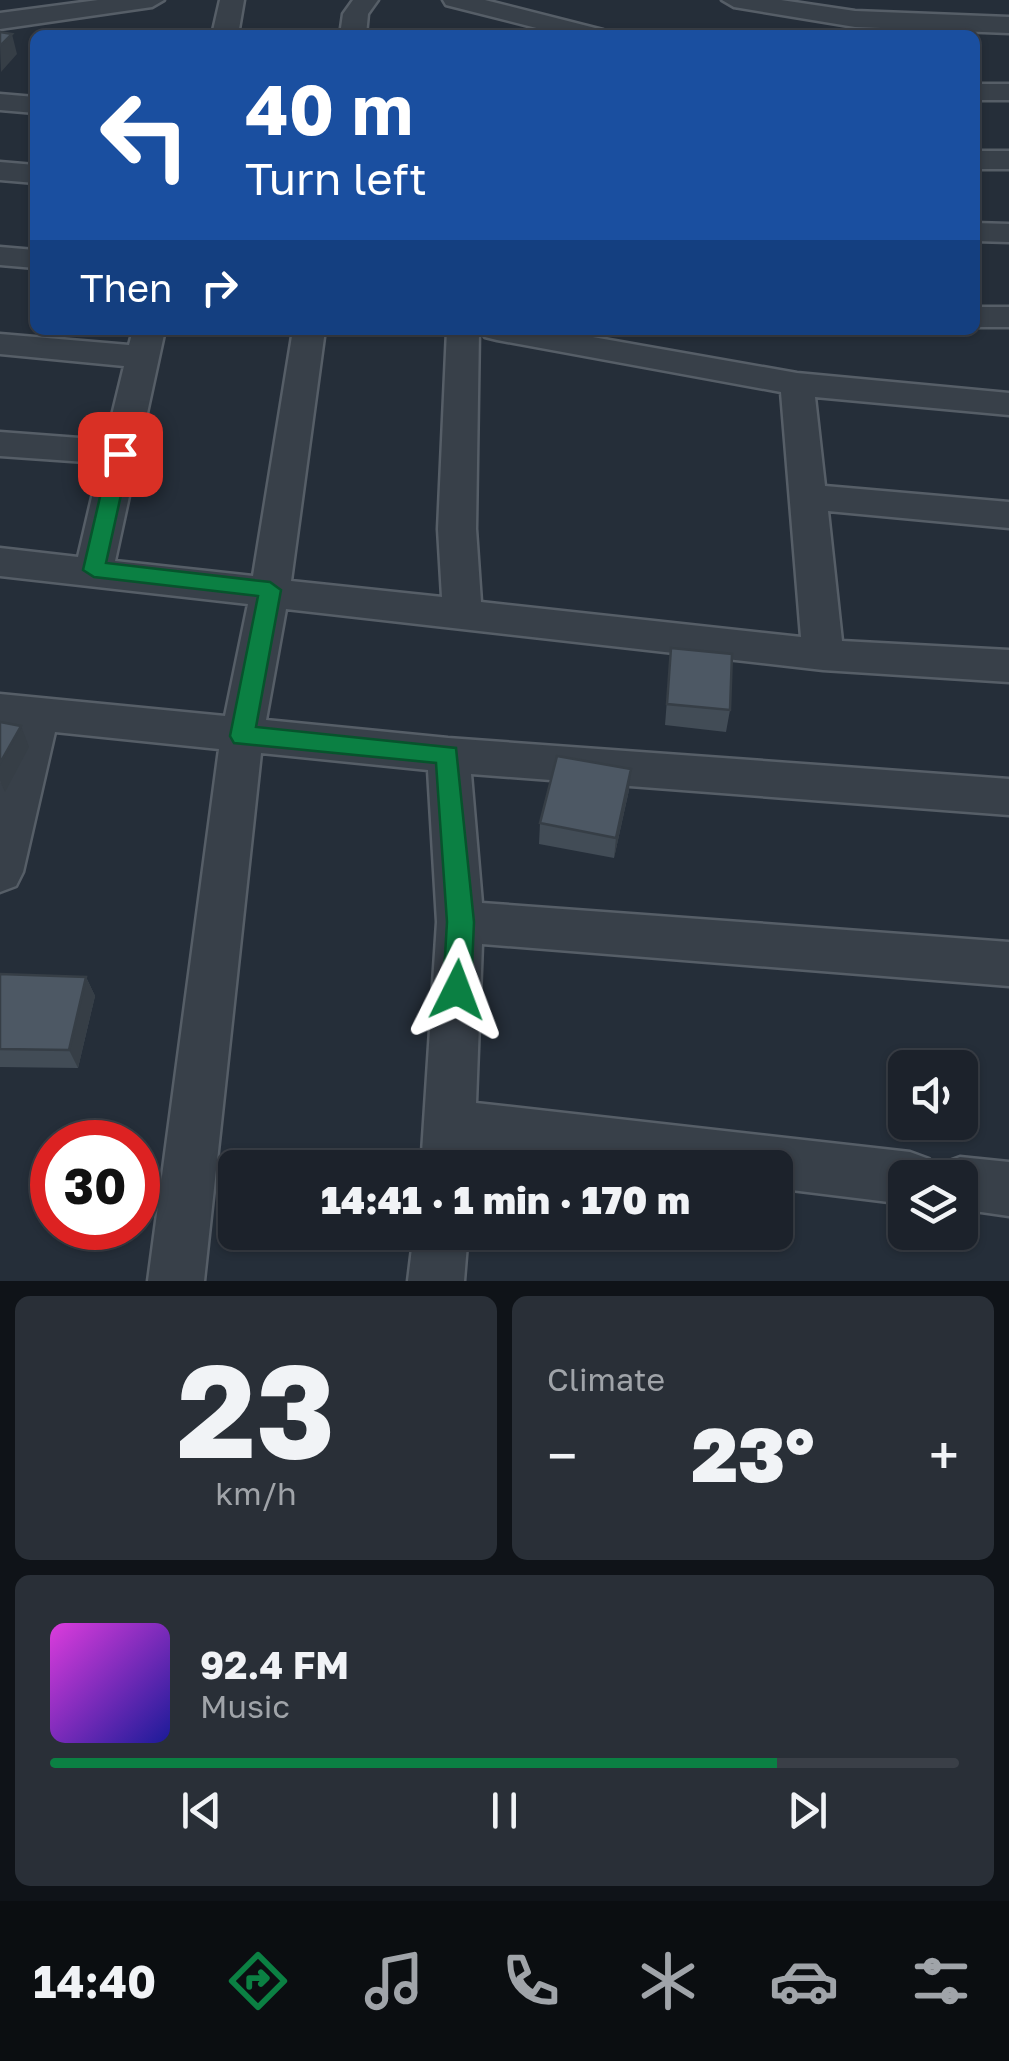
<!DOCTYPE html>
<html lang="en">
<head>
<meta charset="utf-8">
<style>
  :root { --surface:#1c222b; --page:#292f37; --text:#f1f3f6; --muted:#a0a4a9; --line:#3a3f47; --accent:#0b8043 }
  body { margin:0; font-family:"Golos Text",sans-serif; background:var(--page); color:var(--text); height:100vh; display:flex; flex-direction:column; font-size:38px; white-space:nowrap }
  * { box-sizing:border-box; margin:0 }
  p { font-size:32px; color:var(--muted) }
  .icon { flex:none; width:55px; height:55px; fill:none; stroke:currentColor; stroke-width:2; stroke-linecap:round; stroke-linejoin:round }
  .map { position:relative; height:1281px; overflow:hidden }
  .details { display:flex; flex-direction:column; gap:15px; padding:15px; background:#0f1318; flex:1 }
  .details>* { flex:none }
  .banner { position:absolute; left:30px; top:30px; width:950px; height:305px; border-radius:15px; box-shadow:0 2px 8px #0004,0 0 0 2px var(--line); background:#1a4fa0; color:#fff; overflow:hidden }
  .buttons { position:absolute; left:888px; top:1050px; display:grid; gap:20px }
  .buttons a { display:grid; place-items:center; width:90px; height:90px; border-radius:15px; background:var(--surface); box-shadow:0 2px 8px #0004,0 0 0 2px var(--line); font-size:50px }
  .speed { position:absolute; left:30px; top:1120px; display:flex; gap:20px; font-size:50px; font-weight:700; text-align:center }
  .speed>* { display:grid; place-content:center; width:130px; height:130px; border-radius:50%; background:var(--surface); box-shadow:0 2px 8px #0004,0 0 0 2px var(--line); line-height:1 }
  .speed .limit { border:15px solid #d22; background:#fff; color:#111 }
  .pin { position:absolute; display:grid; place-items:center; width:85px; height:85px; color:#fff; margin:-42px; border-radius:20px; box-shadow:0 5px 15px #0006 }
  .me { position:absolute; width:110px; margin:-55px; rotate:3deg; stroke-linejoin:round; filter:drop-shadow(0 0 8px #0008) }
  .turn { display:flex; align-items:center; gap:35px; height:210px; padding:0 50px; font-size:45px }
  .turn .icon { width:130px; height:130px; stroke-width:2.5 }
  .turn b { display:block; font-size:70px; line-height:85px }
  .then { display:flex; align-items:center; height:95px; padding:0 50px; background:#0003; gap:20px; font-size:38px }
  .big { font-size:75px; font-weight:800; line-height:1.1 }
  .details .card { flex:1; display:flex; flex-direction:column; justify-content:center; gap:15px; min-width:0; padding:0 35px; border-radius:15px; background:var(--page) }
  .details .dial { align-items:center; gap:0 }
  .dial b { font-size:130px; line-height:1 }
  .song { display:flex; align-items:center; gap:30px }
  .cover { width:120px; height:120px; border-radius:15px; background:linear-gradient(135deg,hsl(300 70% 55%),hsl(240 70% 35%)) }
  .played { height:10px; border-radius:5px; background:linear-gradient(90deg,var(--accent) 80%,var(--line) 80%) }
  .keys { display:flex; justify-content:space-around; direction:ltr }
  .heat { display:flex; justify-content:space-between; align-items:center; font-size:55px; direction:ltr }
  .details .tiles { flex:1; display:grid; gap:15px; grid-template-columns:1fr 1fr }
  .card:last-child { grid-column:span 2 }
  .trip { position:absolute; left:218px; top:1150px; width:575px; height:100px; border-radius:15px; background:var(--surface); box-shadow:0 2px 8px #0004,0 0 0 2px var(--line); font-weight:800; line-height:100px; text-align:center }
  .menu { display:flex; height:160px; justify-content:space-around; align-items:center; background:#0b0e11; color:var(--muted) }
  .menu .icon { width:70px; height:70px }
  .menu .on { color:var(--accent) }
  .menu b { font-size:45px; color:var(--text) }
  .map>svg:first-child { display:block }
</style>
</head>
<body>
<div class="map">
<svg width="1009" height="1281" viewBox="0 0 1009 1281">
  <rect width="100%" height="100%" fill="#252e39"/>
  <g fill="none" stroke-linecap="round" stroke-linejoin="round">
    <defs>
      <path id="street" d="M 98,0 L 164,0 L 152,7 L 0,29 L 0,13 Z
        M 220,0 L 244,0 L 238,35 L 212,35 Z
        M 353,0 L 378,0 L 368,14 L 366,35 L 340,35 L 343,14 Z
        M 443,0 L 485,0 L 603,30 L 607,35 L 564,35 L 446,5 Z
        M 722,0 L 781,0 L 855,11 L 1009,17 L 1009,33 L 855,27 L 734,7 Z
        M 975,84 L 1009,84 L 1009,100 L 975,100 Z
        M 0,94 L 35,97 L 35,113 L 0,110 Z
        M 975,151 L 1009,151 L 1009,169 L 975,169 Z
        M 0,162 L 35,165 L 35,183 L 0,180 Z
        M 975,223 L 1009,224 L 1009,242 L 975,241 Z
        M 0,247 L 35,250 L 35,268 L 0,265 Z
        M 975,307 L 1009,307 L 1009,327 L 975,327 Z
        M 133,330 L 165,330 L 115,561 L 253,576 L 293,330 L 325,330 L 291,581 L 442,597 L 438,529 L 447,330 L 479,330 L 476,529 L 481,602 L 801,637 L 781,392 L 497,340 L 485,337 L 481,330 L 553,330 L 797,373 L 1009,393 L 1009,415 L 815,397 L 825,486 L 1009,502 L 1009,528 L 828,511 L 842,641 L 1009,650 L 1009,682 L 823,670 L 286,609 L 266,720 L 448,738 L 1009,779 L 1009,815 L 471,774 L 482,903 L 1009,942 L 1009,986 L 482,944 L 476,1103 L 910,1152 L 929,1159 L 936,1177 L 941,1164 L 960,1157 L 1009,1162 L 1009,1216 L 960,1209 L 960,1178 L 905,1178 L 905,1204 L 775,1188 L 775,1168 L 598,1168 L 474,1153 L 473,1168 L 421,1168 L 437,922 L 428,770 L 261,753 L 204,1281 L 148,1281 L 219,749 L 55,732 L 23,872 L 16,886 L 0,892 L 0,783 L 14,728 L 0,726 L 0,694 L 225,716 L 248,604 L 0,576 L 0,548 L 78,557 L 100,463 L 0,456 L 0,432 L 106,440 L 124,366 L 0,354 L 0,334 L 129,345 Z
        M 414,1232 L 468,1232 L 464,1281 L 408,1281 Z"/>
    </defs>
    <use href="#street" stroke="#565e67" stroke-width="5"/>
    <use href="#street" fill="#384049" fill-rule="evenodd"/>
  </g>
  <path fill="#424c56" d="M 671,648 L 730,710 L 726,732 L 665,725 Z
    M 629,790 L 614,858 L 539,844 L 540,823 Z
    M 0,974 L 86,977 L 95,996 L 78,1068 L 0,1067 Z"/>
  <path fill="#363e46" d="M 12,34 L 17,54 L 1,72 L 0,46 Z
    M 21,726 L 29,747 L 5,792 L 0,781 L 0,763 Z
    M 631,769 L 629,790 L 614,858 L 616,838 Z
    M 86,977 L 95,996 L 78,1068 L 69,1050 Z"/>
  <path fill="#4d5864" stroke="#363e46" stroke-width="2.5" d="M 0,32 L 12,34 L 0,46 Z
    M 671,648 L 732,654 L 730,710 L 667,704 Z
    M 0,722 L 21,726 L 0,763 Z
    M 557,756 L 631,769 L 616,838 L 540,823 Z
    M 0,974 L 86,977 L 69,1050 L 0,1049 Z"/>
  <path fill="#0b8043" stroke="#07532c" stroke-width="2.5" d="M 120,447 L 130,454 L 106,563 L 270,582 L 281,590 L 256,727 L 456,748 L 474,922 L 471,990 L 467,999 L 457,1002 L 448,999 L 443,990 L 447,922 L 436,763 L 234,743 L 230,736 L 258,596 L 94,577 L 83,570 L 110,454 Z"/>
</svg>
<div class="buttons">
<a><svg class="icon" aria-label="sound" viewBox="0 0 24 24"><path d="M4 9h4l5-4v14l-5-4H4zM17 9q2 3 0 6"/></svg></a>
<a><svg class="icon" aria-label="layers" viewBox="0 0 24 24"><path d="M12 4l9 5-9 5-9-5zM3 14l9 5 9-5"/></svg></a>
</div>
<div class="speed"><div class="limit">30</div></div>
<div class="pin" style="left:120px;top:454px;background:#d93025"><svg class="icon" aria-label="arrive" viewBox="0 0 24 24"><path d="M6 21V4h12l-3 4 3 4H6"/></svg></div>
<svg class="me" style="left:457px;top:990px" viewBox="-20 -20 40 40"><path d="M0-17L14 15 0 8-14 15z" fill="#0b8043" stroke="#fff" stroke-width="4"/></svg>
<div class="trip">14:41 · 1 min · 170 m</div>
<div class="banner">
<div class="turn"><svg class="icon" aria-label="left" viewBox="0 0 24 24"><path d="M17 20v-9H6M10 6l-5 5 5 5"/></svg><div><b>40 m</b>Turn left</div></div>
<div class="then">Then<svg class="icon" aria-label="right" viewBox="0 0 24 24"><path d="M7 20v-9h11M14 6l5 5-5 5"/></svg></div>
</div>
</div>
<section class="details">
<div class="tiles">
<div class="card dial"><b>23</b><p>km/h</p></div>
<div class="card"><p>Climate</p>
<div class="heat"><a>−</a><b class="big">23°</b><a>+</a></div>
</div>
<div class="card">
<div class="song"><i class="cover"></i><div><b>92.4 FM</b><p>Music</p></div></div>
<div class="played"></div>
<div class="keys"><svg class="icon" aria-label="previous" viewBox="0 0 24 24"><path d="M18 5L8 12l10 7zM5 5v14"/></svg><svg class="icon" aria-label="pause" viewBox="0 0 24 24"><path d="M8 5v14M16 5v14"/></svg><svg class="icon" aria-label="next" viewBox="0 0 24 24"><path d="M6 5l10 7-10 7zM19 5v14"/></svg></div>
</div>
</div>
</section>
<nav class="menu">
<b>14:40</b>
<svg class="icon on" aria-label="directions" viewBox="0 0 24 24"><path d="M12 3l9 9-9 9-9-9zM9 14v-3h6M13 9l2 2-2 2"/></svg>
<svg class="icon" aria-label="music" viewBox="0 0 24 24"><path d="M9 18V5l10-2v13"/><circle cx="6" cy="18" r="3"/><circle cx="16" cy="16" r="3"/></svg>
<svg class="icon" aria-label="phone" viewBox="0 0 24 24"><path d="M5 4h4l2 5-3 2q2 4 5 5l2-3 5 2v4C11 20 4 13 5 4z"/></svg>
<svg class="icon" aria-label="climate" viewBox="0 0 24 24"><path d="M12 3v18M4 7l16 10M4 17L20 7"/></svg>
<svg class="icon" aria-label="car" viewBox="0 0 24 24"><path d="M5 17H2v-5l4-1 3-4h7l3 4 3 1v5h-3M9 17h6M6 11h13"/><circle cx="7" cy="17" r="2"/><circle cx="17" cy="17" r="2"/></svg>
<svg class="icon" aria-label="filters" viewBox="0 0 24 24"><path d="M4 7h16M4 17h16"/><circle cx="9" cy="7" r="2"/><circle cx="15" cy="17" r="2"/></svg>
</nav>
</body>
</html>
